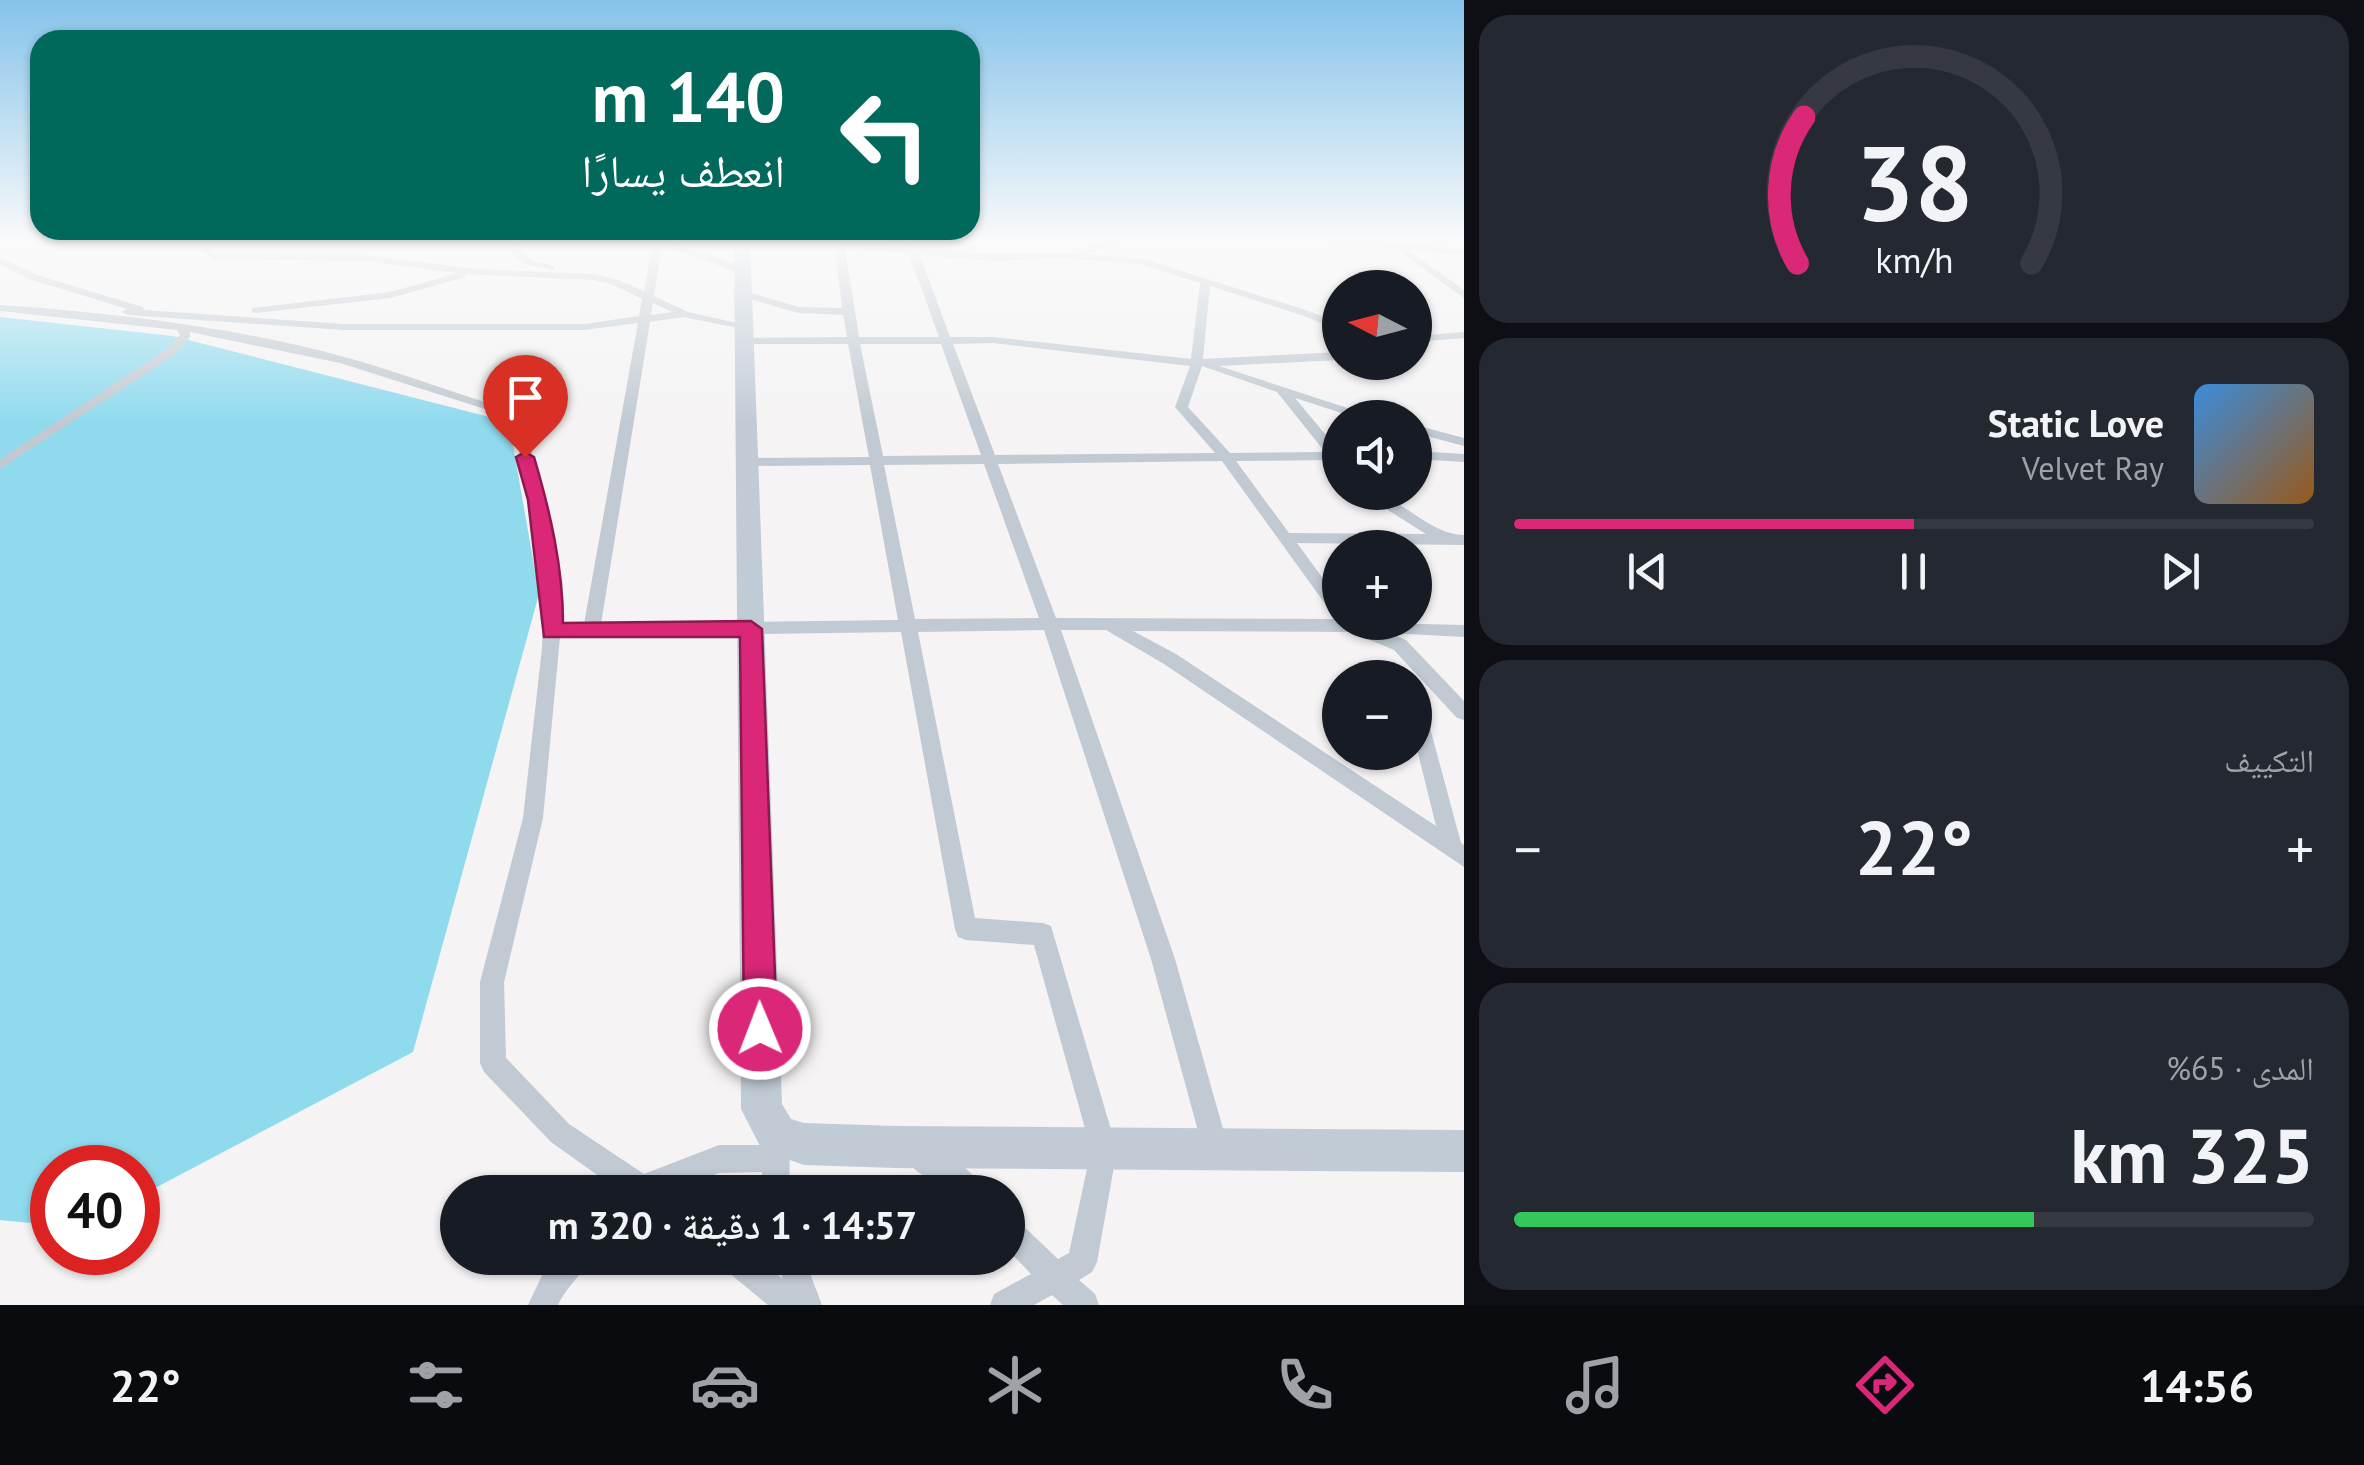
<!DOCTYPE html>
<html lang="ar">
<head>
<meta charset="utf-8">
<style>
  :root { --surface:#171b24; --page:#242831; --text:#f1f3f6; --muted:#9ea1a6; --line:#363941; --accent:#db2777 }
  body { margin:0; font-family:"PT Sans","Noto Naskh Arabic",sans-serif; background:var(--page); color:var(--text); direction:rtl; height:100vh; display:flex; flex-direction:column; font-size:38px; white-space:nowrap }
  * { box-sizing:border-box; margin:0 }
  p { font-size:32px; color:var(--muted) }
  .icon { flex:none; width:55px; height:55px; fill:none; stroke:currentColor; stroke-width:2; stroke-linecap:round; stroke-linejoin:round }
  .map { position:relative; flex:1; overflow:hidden; direction:ltr }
  .details { display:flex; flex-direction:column; gap:15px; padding:15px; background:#0d0f14; width:900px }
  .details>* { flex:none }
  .top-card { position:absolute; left:30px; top:30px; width:950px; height:210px; border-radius:30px; box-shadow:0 2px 8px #0004; direction:rtl; background:#00695c; color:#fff; overflow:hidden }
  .needle { width:65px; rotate:276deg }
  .fabs { position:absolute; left:1322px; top:270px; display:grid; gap:20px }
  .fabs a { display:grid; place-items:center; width:110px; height:110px; border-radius:50%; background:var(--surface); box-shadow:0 2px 8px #0004; font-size:50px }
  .speed { position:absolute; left:30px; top:1145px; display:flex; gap:20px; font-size:50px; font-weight:700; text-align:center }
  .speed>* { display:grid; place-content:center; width:130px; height:130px; border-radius:50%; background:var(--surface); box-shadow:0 2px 8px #0004; line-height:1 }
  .speed .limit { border:15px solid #d22; background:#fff; color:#111 }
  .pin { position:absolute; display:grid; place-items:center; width:85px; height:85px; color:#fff; margin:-102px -42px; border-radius:50% 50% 50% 0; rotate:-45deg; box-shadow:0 0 10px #0007 }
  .pin .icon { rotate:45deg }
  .me { position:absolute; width:110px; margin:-55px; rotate:359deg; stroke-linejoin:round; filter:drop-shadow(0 0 8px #0008) }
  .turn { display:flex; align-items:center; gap:35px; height:210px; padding:0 30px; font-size:45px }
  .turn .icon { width:130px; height:130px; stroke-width:2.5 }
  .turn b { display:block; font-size:70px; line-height:85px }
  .big { font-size:75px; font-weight:600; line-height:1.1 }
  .details .card { flex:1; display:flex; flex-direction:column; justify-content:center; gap:15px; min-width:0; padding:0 35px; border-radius:30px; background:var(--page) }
  .details .dial { align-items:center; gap:0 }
  .dial svg { height:260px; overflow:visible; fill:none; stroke:var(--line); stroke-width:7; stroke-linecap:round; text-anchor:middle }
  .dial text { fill:var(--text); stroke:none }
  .song { display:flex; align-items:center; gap:30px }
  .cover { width:120px; height:120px; border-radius:15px; background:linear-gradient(135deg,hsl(210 70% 55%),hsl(30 70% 35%)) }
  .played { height:10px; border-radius:5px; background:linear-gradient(90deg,var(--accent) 50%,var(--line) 50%) }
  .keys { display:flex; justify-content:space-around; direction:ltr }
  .heat { display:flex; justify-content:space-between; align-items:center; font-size:55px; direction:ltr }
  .charge { height:15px; border-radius:8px; background:linear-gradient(90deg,#34c759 65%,var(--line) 0) }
  .trip { position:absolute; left:440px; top:1175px; width:585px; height:100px; border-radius:50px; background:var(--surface); box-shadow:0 2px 8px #0004; font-weight:600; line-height:100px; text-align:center; direction:rtl }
  .tab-bar { display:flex; height:160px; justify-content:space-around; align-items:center; background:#090b0e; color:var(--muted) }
  .tab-bar .icon { width:70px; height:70px }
  .tab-bar .on { color:var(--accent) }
  .tab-bar b { font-size:45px; color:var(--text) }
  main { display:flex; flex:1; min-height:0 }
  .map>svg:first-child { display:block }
</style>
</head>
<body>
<main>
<section class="details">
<div class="card dial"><svg viewBox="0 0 100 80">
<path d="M14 69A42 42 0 1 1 86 69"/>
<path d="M14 69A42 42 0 0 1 16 24" stroke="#db2777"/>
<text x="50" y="56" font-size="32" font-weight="700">38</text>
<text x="50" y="72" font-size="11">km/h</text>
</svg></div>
<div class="card">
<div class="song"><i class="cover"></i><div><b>Static Love</b><p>Velvet Ray</p></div></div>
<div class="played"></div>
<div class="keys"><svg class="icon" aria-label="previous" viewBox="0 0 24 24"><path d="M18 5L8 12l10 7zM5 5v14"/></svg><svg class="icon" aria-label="pause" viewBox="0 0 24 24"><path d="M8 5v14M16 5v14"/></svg><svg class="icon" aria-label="next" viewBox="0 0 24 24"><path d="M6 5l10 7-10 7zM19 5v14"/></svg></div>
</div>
<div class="card"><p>التكييف</p>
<div class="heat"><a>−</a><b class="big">22°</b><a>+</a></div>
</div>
<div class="card"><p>المدى · 65%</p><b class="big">325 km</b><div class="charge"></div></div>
</section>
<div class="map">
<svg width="1464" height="1305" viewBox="0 0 1464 1305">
  <rect width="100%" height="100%" fill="#f5f3f3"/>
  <path fill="#90daee" d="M 0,317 L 173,336 L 509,422 L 539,594 L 413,1052 L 138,1197 L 138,1168 L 52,1168 L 52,1225 L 0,1220 Z"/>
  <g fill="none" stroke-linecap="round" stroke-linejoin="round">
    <path fill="#c1cad2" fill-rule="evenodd" d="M 206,240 L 216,240 L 210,249 L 215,253 L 364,255 L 476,269 L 592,274 L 618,280 L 644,291 L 653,243 L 649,240 L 664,240 L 746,268 L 746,272 L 738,272 L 662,246 L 654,296 L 688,312 L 750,326 L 744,329 L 683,317 L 650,322 L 601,624 L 898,620 L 870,465 L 747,466 L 740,462 L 747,458 L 869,457 L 848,344 L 744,344 L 738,341 L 744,338 L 847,337 L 843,315 L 798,313 L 740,296 L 740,292 L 744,291 L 799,307 L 842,308 L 835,248 L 774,240 L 839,240 L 902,247 L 894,240 L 905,240 L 915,248 L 994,255 L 1081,253 L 1080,249 L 1115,240 L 1132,240 L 1084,254 L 1144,259 L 1312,312 L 1340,324 L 1340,331 L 1304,316 L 1210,286 L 1203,359 L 1340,352 L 1340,360 L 1219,366 L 1378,418 L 1357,418 L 1295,398 L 1340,452 L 1340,465 L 1332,460 L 1236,461 L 1289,533 L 1426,534 L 1359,492 C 1401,492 1425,534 1464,535 L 1464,545 L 1297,543 L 1340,602 L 1340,622 L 1464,625 L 1464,637 L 1388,633 L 1406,640 L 1464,701 L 1464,720 L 1457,718 L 1394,650 L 1358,635 L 1356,632 L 1133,631 L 1176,654 L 1436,826 L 1415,741 L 1415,696 L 1422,698 L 1461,843 L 1464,845 L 1464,867 L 1164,664 L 1106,630 L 1061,630 L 1175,959 L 1229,1150 L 1226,1160 L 1216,1163 L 1206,1160 L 1151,959 L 1044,630 L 918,632 L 975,918 L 1043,923 L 1051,926 L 1117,1150 L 1097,1262 L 1092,1272 L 1079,1280 L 1095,1294 L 1099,1305 L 1063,1305 L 1052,1295 L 1034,1305 L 990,1305 L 994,1294 L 1031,1274 L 1008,1250 L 1008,1217 L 1018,1221 L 1058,1259 L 1069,1253 L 1091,1150 L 1034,945 L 966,940 L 958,937 L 955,929 L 901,632 L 560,637 L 543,818 L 504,982 L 506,1058 L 569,1124 L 644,1174 L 719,1145 L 765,1145 L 767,1138 L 777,1135 L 787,1138 L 790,1148 L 789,1192 L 761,1192 L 762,1172 L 719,1173 L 669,1192 L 621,1192 L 551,1142 L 484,1072 L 480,1063 L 480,982 L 523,818 L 542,648 L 544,594 L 513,418 L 340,363 L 190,332 L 190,337 L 173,356 L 0,469 L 0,459 L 165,350 L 180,335 L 177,330 L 0,311 L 0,305 C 117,313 235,327 348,358 C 407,374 464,398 524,413 L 560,594 L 560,625 L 584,624 L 638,323 L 584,330 L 344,330 L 128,315 L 122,312 L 127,309 L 29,279 L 0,264 L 0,257 L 37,275 L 143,307 L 144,310 L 344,324 L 584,324 L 639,316 L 642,299 L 611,284 L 592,280 L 465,274 L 465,277 L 391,298 L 256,313 L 252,312 L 252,308 L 390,292 L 458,273 L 364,261 L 213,259 L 200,250 ZM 845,248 L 909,254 L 939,337 L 859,337 ZM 920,255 L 994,261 L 1063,258 L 1139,264 L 1200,283 L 1191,359 L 993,337 L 950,337 ZM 653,303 L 672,312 L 651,315 ZM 993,343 L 1190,366 L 1175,407 L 1215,453 L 995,455 L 953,344 ZM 860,344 L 941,344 L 981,455 L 883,456 ZM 1202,366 L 1277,392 L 1325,452 L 1230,453 L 1188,407 ZM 1222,461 L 1336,619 L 1056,618 L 998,464 ZM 984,464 L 1039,618 L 915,619 L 884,465 Z
      M 514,240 L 524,240 L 521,250 L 531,260 L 554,266 L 554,270 L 523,264 L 511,251 Z
      M 1311,240 L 1354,240 L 1464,249 L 1464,255 L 1408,250 L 1464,290 L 1464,298 L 1396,249 L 1316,243 Z
      M 1464,332 L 1464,338 L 1415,342 L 1415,336 Z
      M 1415,425 L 1464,438 L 1464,446 L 1415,433 Z
      M 1415,451 L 1464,454 L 1464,462 L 1415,459 Z
      M 921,1145 C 945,1155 974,1167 984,1192 L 950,1192 C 937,1180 915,1176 907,1159 L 911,1149 Z
      M 555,1258 L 589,1258 C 582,1276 566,1287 558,1305 L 528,1305 L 545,1269 Z
      M 719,1258 L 756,1258 L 783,1279 L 776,1258 L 804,1258 L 822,1305 L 768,1305 L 723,1268 Z"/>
    <path fill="#c1cbd6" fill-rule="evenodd" d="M 734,240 L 750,240 L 782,1104 L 791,1119 L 804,1123 L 896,1126 L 1464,1130 L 1464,1172 L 896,1168 L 804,1165 L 762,1150 L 741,1109 Z"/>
  </g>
  <linearGradient id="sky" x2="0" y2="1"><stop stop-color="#85c3ea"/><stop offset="0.57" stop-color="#fafafa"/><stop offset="1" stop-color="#fafafa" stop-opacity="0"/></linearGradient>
  <rect width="1464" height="423" fill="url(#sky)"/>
  <path fill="#db2777" stroke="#8e194d" stroke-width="2.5" d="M 525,452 L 534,457 C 550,511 563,567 563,623 L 751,621 L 762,629 L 777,1029 L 772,1040 L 760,1045 L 749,1040 L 744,1029 L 740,637 L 544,637 L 528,500 L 516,457 Z"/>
</svg>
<div class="fabs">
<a><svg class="needle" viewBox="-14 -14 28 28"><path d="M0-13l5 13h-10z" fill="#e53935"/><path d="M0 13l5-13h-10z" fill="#9ea1a6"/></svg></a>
<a><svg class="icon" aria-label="sound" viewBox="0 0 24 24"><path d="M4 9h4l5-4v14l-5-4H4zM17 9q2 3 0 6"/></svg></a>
<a>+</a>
<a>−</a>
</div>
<div class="speed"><div class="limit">40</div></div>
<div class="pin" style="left:525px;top:457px;background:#d93025"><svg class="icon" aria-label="arrive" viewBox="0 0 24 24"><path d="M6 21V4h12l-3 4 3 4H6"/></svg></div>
<svg class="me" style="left:760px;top:1029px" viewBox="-20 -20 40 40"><circle r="17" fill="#db2777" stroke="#fff" stroke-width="3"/><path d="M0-11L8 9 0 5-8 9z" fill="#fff"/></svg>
<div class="trip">14:57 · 1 دقيقة · 320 m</div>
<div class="top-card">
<div class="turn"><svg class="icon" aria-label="left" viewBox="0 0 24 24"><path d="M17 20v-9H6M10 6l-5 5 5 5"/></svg><div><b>140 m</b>انعطف يسارًا</div></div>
</div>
</div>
</main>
<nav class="tab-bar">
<b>14:56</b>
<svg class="icon on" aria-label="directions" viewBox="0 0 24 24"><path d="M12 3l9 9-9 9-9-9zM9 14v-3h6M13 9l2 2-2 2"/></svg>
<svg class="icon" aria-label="music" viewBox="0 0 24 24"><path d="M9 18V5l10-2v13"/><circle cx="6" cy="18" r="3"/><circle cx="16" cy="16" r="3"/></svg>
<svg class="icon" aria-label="phone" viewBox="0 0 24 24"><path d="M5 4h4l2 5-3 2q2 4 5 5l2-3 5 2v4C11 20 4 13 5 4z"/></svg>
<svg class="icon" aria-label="climate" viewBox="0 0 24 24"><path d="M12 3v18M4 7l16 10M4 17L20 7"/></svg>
<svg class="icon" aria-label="car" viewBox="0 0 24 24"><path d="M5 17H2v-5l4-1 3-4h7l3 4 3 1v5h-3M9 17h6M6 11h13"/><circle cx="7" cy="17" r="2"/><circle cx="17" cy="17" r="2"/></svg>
<svg class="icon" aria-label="filters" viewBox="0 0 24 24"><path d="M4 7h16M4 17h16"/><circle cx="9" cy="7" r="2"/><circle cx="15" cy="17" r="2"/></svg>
<b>22°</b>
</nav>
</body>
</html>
